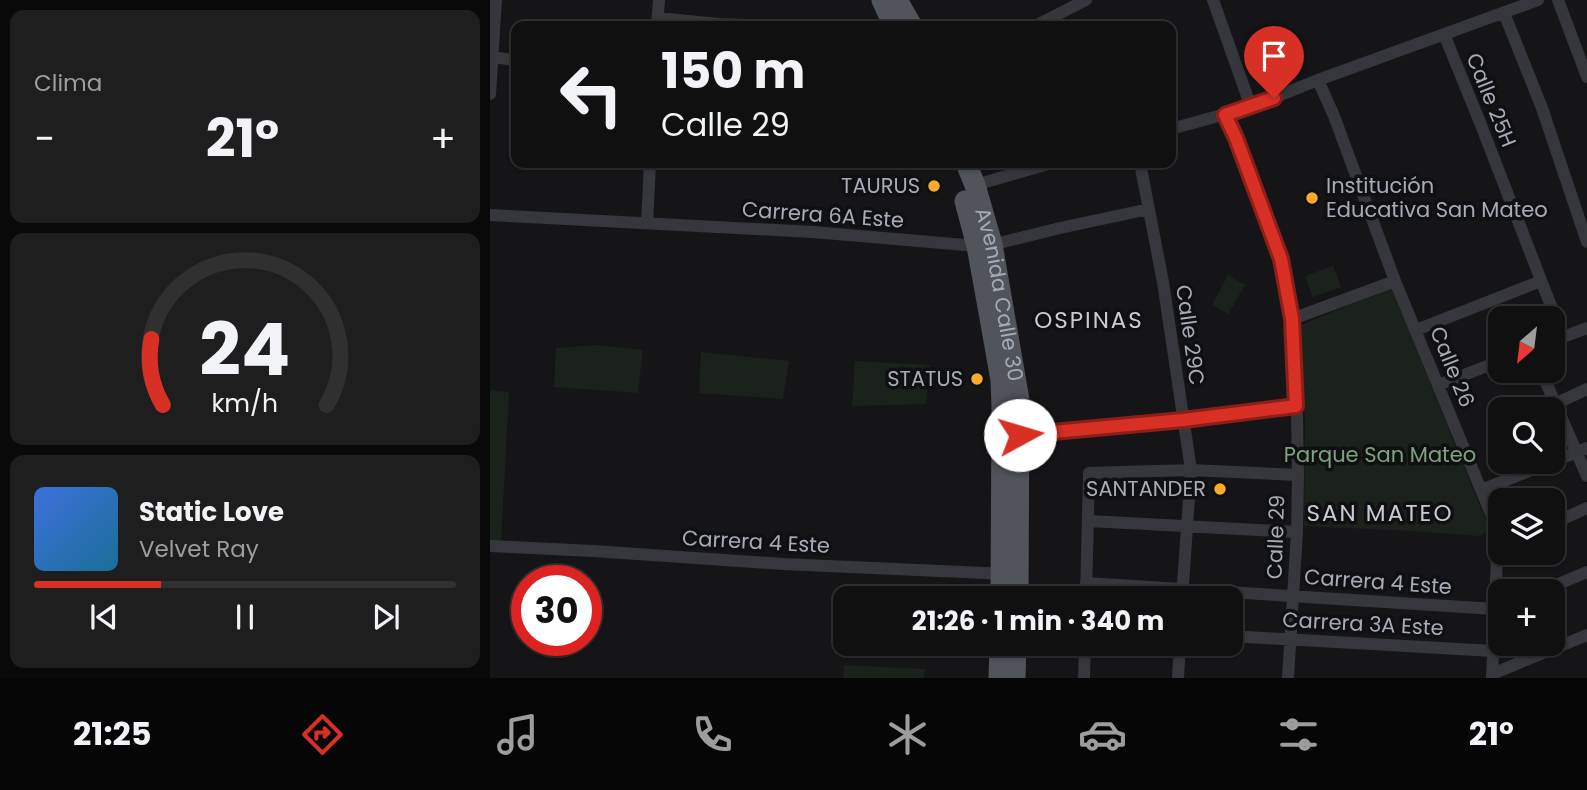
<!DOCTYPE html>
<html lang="es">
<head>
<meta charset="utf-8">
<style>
  :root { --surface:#101011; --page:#1e1e1f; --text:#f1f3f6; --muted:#9c9d9f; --line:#303031; --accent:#d93025 }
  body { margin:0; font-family:Poppins,sans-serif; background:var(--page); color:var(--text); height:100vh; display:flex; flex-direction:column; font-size:26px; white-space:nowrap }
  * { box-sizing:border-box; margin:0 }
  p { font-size:23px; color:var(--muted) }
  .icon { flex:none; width:38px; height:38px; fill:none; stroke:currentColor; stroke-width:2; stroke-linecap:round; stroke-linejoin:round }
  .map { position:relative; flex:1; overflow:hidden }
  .drawer { display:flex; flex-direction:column; gap:10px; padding:10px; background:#090909; width:490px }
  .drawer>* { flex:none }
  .top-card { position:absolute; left:21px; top:21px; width:665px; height:147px; border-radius:14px; box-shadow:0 2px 5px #0004,0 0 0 2px var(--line); background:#101011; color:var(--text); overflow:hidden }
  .needle { width:46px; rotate:208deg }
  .buttons { position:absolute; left:998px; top:306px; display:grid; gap:14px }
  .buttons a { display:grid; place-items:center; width:77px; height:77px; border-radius:14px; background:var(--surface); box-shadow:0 2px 5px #0004,0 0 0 2px var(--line); font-size:35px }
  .speed { position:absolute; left:21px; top:565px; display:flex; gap:14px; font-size:35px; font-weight:700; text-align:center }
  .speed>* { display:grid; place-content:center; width:91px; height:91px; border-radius:50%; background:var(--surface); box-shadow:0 2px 5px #0004,0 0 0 2px var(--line); line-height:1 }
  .speed .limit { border:10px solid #d22; background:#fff; color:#111 }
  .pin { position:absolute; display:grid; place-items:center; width:60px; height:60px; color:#fff; margin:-72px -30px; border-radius:50% 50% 50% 0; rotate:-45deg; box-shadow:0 0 7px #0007 }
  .pin .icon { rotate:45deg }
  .me { position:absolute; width:77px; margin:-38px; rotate:84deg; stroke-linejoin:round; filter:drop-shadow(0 0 5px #0008) }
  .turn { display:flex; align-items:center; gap:24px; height:147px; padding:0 35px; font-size:32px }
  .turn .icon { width:91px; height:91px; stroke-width:2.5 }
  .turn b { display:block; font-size:49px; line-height:60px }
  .big { font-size:52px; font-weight:700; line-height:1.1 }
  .drawer .tile { flex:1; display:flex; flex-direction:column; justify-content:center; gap:10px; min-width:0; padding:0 24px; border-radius:14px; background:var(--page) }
  .drawer .dial { align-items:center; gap:0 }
  .dial svg { height:182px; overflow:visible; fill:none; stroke:var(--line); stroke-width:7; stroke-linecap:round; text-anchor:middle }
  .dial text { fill:var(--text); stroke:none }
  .song { display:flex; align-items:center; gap:21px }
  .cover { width:84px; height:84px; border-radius:10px; background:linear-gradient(135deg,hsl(220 70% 55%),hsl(200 70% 35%)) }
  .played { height:7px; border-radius:4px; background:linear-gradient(90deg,var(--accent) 30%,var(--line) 30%) }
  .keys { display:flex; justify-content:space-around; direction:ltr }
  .heat { display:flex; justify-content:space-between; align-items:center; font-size:38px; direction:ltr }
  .trip { position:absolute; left:343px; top:586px; width:410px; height:70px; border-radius:14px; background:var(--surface); box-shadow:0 2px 5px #0004,0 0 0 2px var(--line); font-weight:700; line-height:70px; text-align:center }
  .menu { display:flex; height:112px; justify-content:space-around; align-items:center; background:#060607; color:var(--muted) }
  .menu .icon { width:49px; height:49px }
  .menu .on { color:var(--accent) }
  .menu b { font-size:32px; color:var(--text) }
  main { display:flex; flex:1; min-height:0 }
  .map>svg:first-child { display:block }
</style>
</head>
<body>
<main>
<section class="drawer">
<div class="tile"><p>Clima</p>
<div class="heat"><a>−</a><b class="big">21°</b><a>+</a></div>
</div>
<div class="tile dial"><svg viewBox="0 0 100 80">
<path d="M14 69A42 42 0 1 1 86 69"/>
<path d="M14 69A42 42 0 0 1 9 40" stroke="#d93025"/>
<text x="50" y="56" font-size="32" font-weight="700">24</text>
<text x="50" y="72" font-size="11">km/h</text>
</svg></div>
<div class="tile">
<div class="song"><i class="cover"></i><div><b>Static Love</b><p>Velvet Ray</p></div></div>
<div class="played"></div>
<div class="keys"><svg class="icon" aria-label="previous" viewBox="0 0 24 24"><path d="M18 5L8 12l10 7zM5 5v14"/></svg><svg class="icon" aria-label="pause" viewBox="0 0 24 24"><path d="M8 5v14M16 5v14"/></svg><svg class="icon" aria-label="next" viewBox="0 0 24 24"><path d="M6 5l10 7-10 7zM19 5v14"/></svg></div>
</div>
</section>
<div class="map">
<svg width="1097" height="678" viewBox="0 0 1097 678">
  <rect width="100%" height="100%" fill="#151517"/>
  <path fill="#1b221b" d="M 843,266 L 851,287 L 823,297 L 815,276 Z
    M 738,275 L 755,285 L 738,314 L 722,305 Z
    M 901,287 L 1000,531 L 989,536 L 922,531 L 814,526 L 815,418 L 808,347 L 809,326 Z
    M 107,345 L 153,350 L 148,393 L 64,387 L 66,348 Z
    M 211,352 L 299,361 L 293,399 L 209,393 Z
    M 365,361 L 440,365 L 436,404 L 362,406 Z
    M 0,390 L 19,392 L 11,543 L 0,543 Z
    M 354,665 L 435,669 L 434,678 L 353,678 Z"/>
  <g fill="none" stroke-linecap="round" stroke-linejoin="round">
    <path stroke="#36373c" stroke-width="12" d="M 723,0 L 761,107
      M 1068,0 L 1097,77
      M 1014,13 L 1052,108 L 1097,242
      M 168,18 L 228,24 L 278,26
      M 167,26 L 169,0
      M 545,26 L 596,0
      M 954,34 L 991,125 L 1073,337
      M 0,57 L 26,60
      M 828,80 L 844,116 L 905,281 L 1008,531 L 1002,678
      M 0,94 L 6,0
      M 735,115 L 746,138 L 791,259 L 802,319 L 807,415 L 808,475 L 807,532 L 798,678
      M 681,129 L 761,107 L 828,80 L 1048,0
      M 650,163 L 673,282 L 701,470 L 692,598
      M 485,185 L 562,163
      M 0,215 L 323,232 L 487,246 L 509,243 L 570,228 L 659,209
      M 157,223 L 160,163
      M 802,319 L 905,281
      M 926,330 L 1051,281
      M 1062,341 L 1097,328
      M 1051,371 L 1097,476
      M 948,385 L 1010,361
      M 1065,404 L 1097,389
      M 524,435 L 693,420 L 806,406
      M 1062,462 L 1097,448
      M 991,490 L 1062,462
      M 599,521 L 807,532
      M 1062,524 L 1097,508
      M 0,546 L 103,551 L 293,564 L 517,574
      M 596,583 L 1005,609 L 1010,607
      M 1049,592 L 1097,572
      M 596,598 L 599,473 L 701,470 L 808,475
      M 740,636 L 1003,651
      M 1002,674 L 1097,635
      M 594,678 L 595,644
      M 688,678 L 690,644"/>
    <g stroke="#51545b" stroke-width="21">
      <path d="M 392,0 L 404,26"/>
      <path d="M 407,0 L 422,26"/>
      <path id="s1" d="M 476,163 L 485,185 L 502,244 L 529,400 L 528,598"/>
      <path d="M 475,201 L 487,246 L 500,318 L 511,380 L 512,406 L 511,598"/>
      <path d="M 509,678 L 510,644"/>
      <path d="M 525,678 L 526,644"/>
    </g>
  </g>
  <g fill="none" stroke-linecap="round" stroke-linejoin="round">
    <defs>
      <path id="route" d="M 530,435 L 693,420 L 806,406 L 802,319 L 791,259 L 746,138 L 735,115 L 784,98"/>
    </defs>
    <use href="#route" stroke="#8d1f18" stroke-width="18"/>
    <use href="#route" stroke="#d93025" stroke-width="12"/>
  </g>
  <g fill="#faab2a" stroke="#101012" stroke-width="2.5">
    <circle cx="444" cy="186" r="7"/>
    <circle cx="822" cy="198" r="7"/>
    <circle cx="487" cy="379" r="7"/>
    <circle cx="730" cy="489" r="7"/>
  </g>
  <g text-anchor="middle" stroke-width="7" stroke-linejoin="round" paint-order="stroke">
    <g font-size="21" fill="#a6acb7" stroke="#101012">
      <text transform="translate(1001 100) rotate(68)" y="7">Calle 25H</text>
      <text transform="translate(333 215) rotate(4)" y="7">Carrera 6A Este</text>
      <text dy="7" stroke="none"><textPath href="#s1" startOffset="136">Avenida Calle 30</textPath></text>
      <text transform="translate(700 335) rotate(82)" y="7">Calle 29C</text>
      <text transform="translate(962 367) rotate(68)" y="7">Calle 26</text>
      <text transform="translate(786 537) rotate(-88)" y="7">Calle 29</text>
      <text transform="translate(266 542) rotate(3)" y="7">Carrera 4 Este</text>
      <text transform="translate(888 582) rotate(4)" y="7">Carrera 4 Este</text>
      <text transform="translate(873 624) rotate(3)" y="7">Carrera 3A Este</text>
    </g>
    <g font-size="21" fill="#a6acb7" stroke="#101012" text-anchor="end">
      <text x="430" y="193">TAURUS</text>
      <text x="836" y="193" text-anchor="start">Institución<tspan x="836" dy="24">Educativa San Mateo</tspan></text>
      <text x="473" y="386">STATUS</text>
      <text x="716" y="496">SANTANDER</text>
    </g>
    <g font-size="21" fill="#7ca37d" stroke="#101012">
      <text x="890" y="462">Parque San Mateo</text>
    </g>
    <g font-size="23" letter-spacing="2" fill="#c7cbd3" stroke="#101012">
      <text x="599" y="328">OSPINAS</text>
      <text x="890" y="521">SAN MATEO</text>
    </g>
  </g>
</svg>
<div class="buttons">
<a><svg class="needle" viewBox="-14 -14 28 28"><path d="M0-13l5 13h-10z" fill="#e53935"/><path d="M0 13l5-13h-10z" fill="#9c9d9f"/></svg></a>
<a><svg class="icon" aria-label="search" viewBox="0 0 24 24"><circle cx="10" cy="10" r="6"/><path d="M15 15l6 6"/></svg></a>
<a><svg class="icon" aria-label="layers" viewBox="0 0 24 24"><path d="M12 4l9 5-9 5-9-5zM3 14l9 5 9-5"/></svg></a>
<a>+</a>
</div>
<div class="speed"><div class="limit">30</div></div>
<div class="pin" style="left:784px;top:98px;background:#d93025"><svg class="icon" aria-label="arrive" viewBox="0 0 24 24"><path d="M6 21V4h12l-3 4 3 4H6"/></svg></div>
<svg class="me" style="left:530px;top:435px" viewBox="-20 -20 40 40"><circle r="19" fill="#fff"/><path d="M0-13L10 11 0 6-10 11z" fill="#d93025"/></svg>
<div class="trip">21:26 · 1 min · 340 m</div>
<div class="top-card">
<div class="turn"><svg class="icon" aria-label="left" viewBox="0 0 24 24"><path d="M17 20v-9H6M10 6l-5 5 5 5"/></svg><div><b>150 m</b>Calle 29</div></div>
</div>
</div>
</main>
<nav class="menu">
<b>21:25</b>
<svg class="icon on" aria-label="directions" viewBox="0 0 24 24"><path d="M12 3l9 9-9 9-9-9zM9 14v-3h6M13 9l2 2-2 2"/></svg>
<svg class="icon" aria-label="music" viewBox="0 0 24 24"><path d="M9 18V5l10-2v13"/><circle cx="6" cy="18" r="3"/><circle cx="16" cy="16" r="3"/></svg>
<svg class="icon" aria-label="phone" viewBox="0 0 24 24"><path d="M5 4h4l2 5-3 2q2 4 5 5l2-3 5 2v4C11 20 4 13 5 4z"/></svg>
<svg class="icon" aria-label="climate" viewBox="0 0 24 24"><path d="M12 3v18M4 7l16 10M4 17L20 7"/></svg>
<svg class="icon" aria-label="car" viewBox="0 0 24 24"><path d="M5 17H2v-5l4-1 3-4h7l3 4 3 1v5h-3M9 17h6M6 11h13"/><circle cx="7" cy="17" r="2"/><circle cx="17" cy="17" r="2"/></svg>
<svg class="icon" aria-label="filters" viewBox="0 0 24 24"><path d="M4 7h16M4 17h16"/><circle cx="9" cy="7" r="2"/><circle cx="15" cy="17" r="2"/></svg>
<b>21°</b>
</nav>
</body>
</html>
